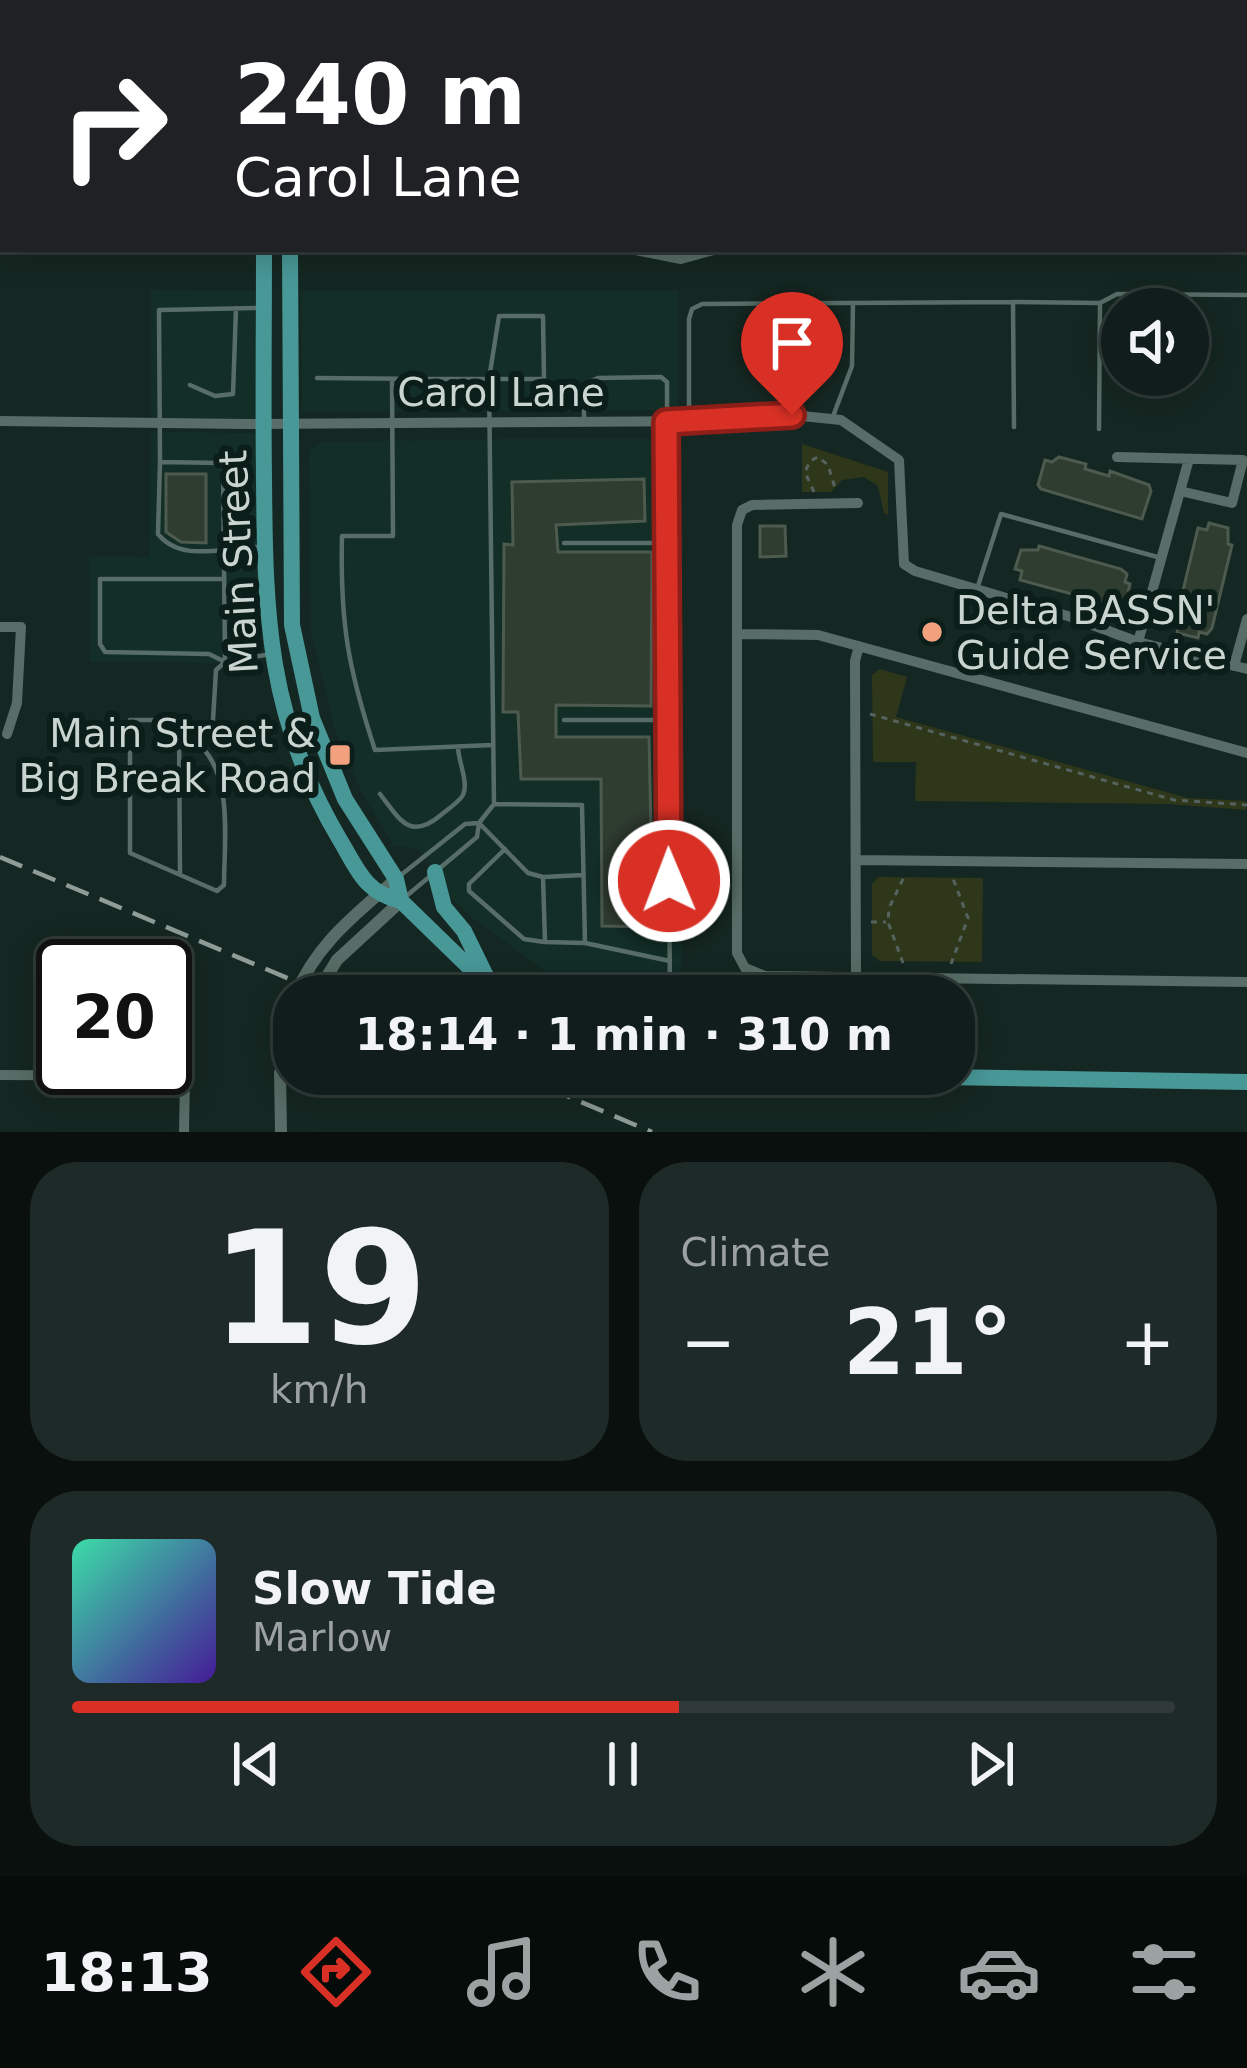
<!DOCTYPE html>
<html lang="en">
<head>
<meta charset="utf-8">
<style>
  :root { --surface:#101d1a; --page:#1e2a27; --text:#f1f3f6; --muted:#9ca2a2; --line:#303b39; --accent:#d93025 }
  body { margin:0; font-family:"DejaVu Sans",sans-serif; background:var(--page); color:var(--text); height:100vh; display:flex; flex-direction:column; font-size:45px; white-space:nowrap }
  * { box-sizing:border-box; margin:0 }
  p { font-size:39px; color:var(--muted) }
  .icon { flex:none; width:66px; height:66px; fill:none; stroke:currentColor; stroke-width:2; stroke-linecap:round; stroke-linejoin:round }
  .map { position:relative; height:1132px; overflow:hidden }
  .details { display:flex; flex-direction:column; gap:30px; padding:30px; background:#09100e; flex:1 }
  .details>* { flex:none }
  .top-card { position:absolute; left:0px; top:0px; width:1248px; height:252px; box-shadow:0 6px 30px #0003,0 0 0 3px var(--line); background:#202124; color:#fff; overflow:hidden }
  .controls { position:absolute; left:1101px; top:288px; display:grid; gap:24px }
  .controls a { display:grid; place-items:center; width:108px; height:108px; border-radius:50%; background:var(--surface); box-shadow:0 6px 30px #0003,0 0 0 3px var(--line); font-size:60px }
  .speed { position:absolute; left:36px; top:939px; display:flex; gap:24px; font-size:60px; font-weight:700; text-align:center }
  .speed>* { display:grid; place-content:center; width:156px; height:156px; border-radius:50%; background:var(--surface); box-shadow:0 6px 30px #0003,0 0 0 3px var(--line); line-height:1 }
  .speed .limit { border:6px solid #111; border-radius:18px; background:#fff; color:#111 }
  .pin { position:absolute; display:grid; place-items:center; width:102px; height:102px; color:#fff; margin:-123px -51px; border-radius:50% 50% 50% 0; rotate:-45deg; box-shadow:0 0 12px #0007 }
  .pin .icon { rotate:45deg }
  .me { position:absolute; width:132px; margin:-66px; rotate:359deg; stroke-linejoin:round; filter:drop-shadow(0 0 9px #0008) }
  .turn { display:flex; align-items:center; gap:42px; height:252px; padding:0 36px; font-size:54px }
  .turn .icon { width:156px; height:156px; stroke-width:2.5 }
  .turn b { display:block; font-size:84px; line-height:102px }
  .big { font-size:90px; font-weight:800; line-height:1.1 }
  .details .tile { flex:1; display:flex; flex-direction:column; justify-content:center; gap:18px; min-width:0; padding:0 42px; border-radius:48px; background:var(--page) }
  .details .dial { align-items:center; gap:0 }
  .dial b { font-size:156px; line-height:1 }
  .song { display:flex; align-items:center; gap:36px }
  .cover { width:144px; height:144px; border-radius:18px; background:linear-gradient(135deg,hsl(160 70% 55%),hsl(260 70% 35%)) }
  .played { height:12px; border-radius:6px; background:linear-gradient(90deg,var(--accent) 55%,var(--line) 55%) }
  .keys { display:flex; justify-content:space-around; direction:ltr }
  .heat { display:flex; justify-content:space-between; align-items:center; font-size:66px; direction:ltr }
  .details .tiles { flex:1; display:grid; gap:30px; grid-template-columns:1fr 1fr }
  .tile:last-child { grid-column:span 2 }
  .trip { position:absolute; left:273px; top:975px; width:702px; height:120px; border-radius:48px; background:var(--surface); box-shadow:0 6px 30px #0003,0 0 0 3px var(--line); font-weight:800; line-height:120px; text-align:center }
  .tab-bar { display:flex; height:192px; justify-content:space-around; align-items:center; background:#060c0a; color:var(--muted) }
  .tab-bar .icon { width:84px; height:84px }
  .tab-bar .selected { color:var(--accent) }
  .tab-bar b { font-size:54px; color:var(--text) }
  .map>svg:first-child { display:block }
</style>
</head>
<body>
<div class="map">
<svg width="1247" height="1132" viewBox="0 0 1247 1132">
  <rect width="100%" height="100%" fill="#152722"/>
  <path fill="#122e26" d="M 151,290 L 255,291 L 258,420 L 151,418 Z
    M 301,291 L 678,291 L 678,410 L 302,412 Z
    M 151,432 L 258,433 L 259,652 L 213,663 L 90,662 L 89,556 L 149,557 Z
    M 501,439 L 679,439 L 682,996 L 571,996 L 566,993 L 549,974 L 471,917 L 450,897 L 446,880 L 416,848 L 394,846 L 360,790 L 334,728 L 311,631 L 309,450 L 321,442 Z"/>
  <path fill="#2e3719" d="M 802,444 L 888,472 L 888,515 L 884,513 L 878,486 L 864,477 L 842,480 L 831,492 L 802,492 Z
    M 880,669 L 907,677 L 896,717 L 1188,798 L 1246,801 L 1246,810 L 1168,804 L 915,801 L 916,762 L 873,762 L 872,675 Z
    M 878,877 L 983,878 L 982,962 L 880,961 L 872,955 L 872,884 Z"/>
  <path fill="#2f3c30" stroke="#4d5b4f" stroke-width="3" d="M 1059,457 L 1086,464 L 1085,469 L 1109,476 L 1110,471 L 1149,485 L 1151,491 L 1142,519 L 1041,489 L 1038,485 L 1045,460 L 1052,462 Z
    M 166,474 L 206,474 L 206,543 L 181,542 L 166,532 Z
    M 644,479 L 645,521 L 556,525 L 558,552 L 652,552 L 651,706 L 556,705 L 556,737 L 649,737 L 653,927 L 602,926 L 601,779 L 521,779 L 518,712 L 503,712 L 504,544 L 513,545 L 512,482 Z
    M 1209,523 L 1228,528 L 1228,544 L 1232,545 L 1212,628 L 1207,634 L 1199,632 L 1198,638 L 1177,633 L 1179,625 L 1175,624 L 1198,528 L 1207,530 Z
    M 760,526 L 785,526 L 786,556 L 760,557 Z
    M 1039,546 L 1121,569 L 1127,574 L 1125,582 L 1130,584 L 1125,604 L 1117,602 L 1116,606 L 1020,580 L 1022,571 L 1015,569 L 1021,550 L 1038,550 Z"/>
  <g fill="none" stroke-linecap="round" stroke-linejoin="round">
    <path stroke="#54635f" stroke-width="3" stroke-dasharray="6 6" stroke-linecap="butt" d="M 814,492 L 805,472 L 810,461 L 818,457 L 828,465 L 835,488
      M 870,714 L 1174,800 L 1247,805
      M 871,922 L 886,922
      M 903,963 L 888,922 L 889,908 L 905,875
      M 951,964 L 968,918 L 952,876"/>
    <path stroke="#586d67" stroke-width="4.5" d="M 1100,303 L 1117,294 L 1247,295
      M 317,378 C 393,379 468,379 544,379 L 543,316 L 499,316 L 489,379 L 494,804
      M 392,379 L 393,536 L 342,536 C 340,623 348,668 375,750 L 492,745
      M 190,385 L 215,396 L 233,394 L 236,308
      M 832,419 L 852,366 L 853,303
      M 689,421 L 689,319 L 692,309 L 702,304 L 1013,302
      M 1014,427 L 1013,302 L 1100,303 L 1099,429
      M 160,462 L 158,534 C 182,564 226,546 259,547
      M 564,543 L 666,543
      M 224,579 L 100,579 L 100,644 L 105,652 L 209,654 L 225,662 L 223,463 L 160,462 L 159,310 L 258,308
      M 977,589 L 1001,514 L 1161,558
      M 564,720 L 668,720 L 667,382 L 661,377 L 598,378 L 588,382 L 584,391 L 584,421
      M 668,720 L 670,996
      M 179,724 L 180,874
      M 192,739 C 235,767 224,840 224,885 L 217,891 L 130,853 L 130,720 L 179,720 L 192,739 L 213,720 L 216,670 L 225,662 L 271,654
      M 380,794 C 400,820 410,841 441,815 C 448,809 459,802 463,795 C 469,782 458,761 458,747
      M 505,849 L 469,884 L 469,891 L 524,939 L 544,942
      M 401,875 L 465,824 L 479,823 L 477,837 L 404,898
      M 583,875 L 543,877 L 545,942 L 585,943 L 670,961
      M 543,877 L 528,873 L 479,823 L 494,804 L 582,805 L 585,943"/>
    <path stroke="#586d67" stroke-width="10" d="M 625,0 L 625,3
      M 720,0 L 720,3
      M 886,0 L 887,3
      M 372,3 L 372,0
      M 1045,3 L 1045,0
      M 0,22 L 3,22
      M 1245,169 L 1247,169
      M 0,173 L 3,173
      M 290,249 L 392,249
      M 630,249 L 681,259 L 717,249
      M 0,421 L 246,424 L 724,421 L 792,415 L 841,420 L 899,460 L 904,564 L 915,571 L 1071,617 L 1138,642 L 1247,669
      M 1117,457 L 1243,460 L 1232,503 L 1180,491
      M 858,503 L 752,505 L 742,510 L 737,525 L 737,953 L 745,968 L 765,976 L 1247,982
      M 0,627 L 21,627 L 17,703 L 7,734
      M 738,634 L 818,635 L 1247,753
      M 1138,642 L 1189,459
      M 1234,666 L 1247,619
      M 857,860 L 1247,864
      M 856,977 L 855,661 L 859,646
      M 0,1075 L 185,1076 L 184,1132"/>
    <path stroke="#586d67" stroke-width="12" d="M 295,996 C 316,944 355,915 396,879
      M 315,996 L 337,960 L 401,901
      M 281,1132 L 280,1073 L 294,1023"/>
    <path stroke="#499898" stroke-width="16" d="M 264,0 L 264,3
      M 289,0 L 289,3
      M 264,249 C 264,325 263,402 264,478 C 265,615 267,718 340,840 C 358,870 365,893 401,901
      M 290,249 L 292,625 L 312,718 L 345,799 L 396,879 L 401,901 L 472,970 L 507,996
      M 435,872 L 444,907 L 464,931 L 486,976
      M 761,1074 L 1247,1082"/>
    <path stroke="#8f9c98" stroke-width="4.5" stroke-dasharray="24 12" stroke-linecap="butt" d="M 0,857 L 330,996
      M 515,1074 L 652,1132"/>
  </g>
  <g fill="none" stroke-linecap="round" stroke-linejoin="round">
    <defs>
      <path id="route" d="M 669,881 L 666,422 L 792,415"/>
    </defs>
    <use href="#route" stroke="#8d1f18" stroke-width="30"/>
    <use href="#route" stroke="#d93025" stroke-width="21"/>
  </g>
  <g fill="#f1a17d" stroke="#0b1e19" stroke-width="4.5">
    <circle cx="932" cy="632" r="12"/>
    <rect x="328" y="743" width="24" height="24" rx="6"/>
  </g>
  <g text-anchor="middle" stroke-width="12" stroke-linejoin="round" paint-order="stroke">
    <g font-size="39" fill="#cad5d1" stroke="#0b1e19">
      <text x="501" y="406">Carol Lane</text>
      <text transform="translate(238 562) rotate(-93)" y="14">Main Street</text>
    </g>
    <g font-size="39" fill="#cad5d1" stroke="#0b1e19" text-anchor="start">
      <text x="956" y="624">Delta BASSN'<tspan x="956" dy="45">Guide Service</tspan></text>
      <text x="316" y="747" text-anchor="end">Main Street &amp;<tspan x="316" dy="45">Big Break Road</tspan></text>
    </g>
  </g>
</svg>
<div class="controls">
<a><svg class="icon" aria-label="sound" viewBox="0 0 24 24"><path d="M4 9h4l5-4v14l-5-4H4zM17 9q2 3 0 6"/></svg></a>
</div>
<div class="speed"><div class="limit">20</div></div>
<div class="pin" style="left:792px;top:415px;background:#d93025"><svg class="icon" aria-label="arrive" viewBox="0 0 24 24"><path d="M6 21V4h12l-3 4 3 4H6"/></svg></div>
<svg class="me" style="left:669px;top:881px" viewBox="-20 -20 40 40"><circle r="17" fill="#d93025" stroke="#fff" stroke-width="3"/><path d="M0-11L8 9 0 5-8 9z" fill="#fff"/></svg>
<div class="trip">18:14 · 1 min · 310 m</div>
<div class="top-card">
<div class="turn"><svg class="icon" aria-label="right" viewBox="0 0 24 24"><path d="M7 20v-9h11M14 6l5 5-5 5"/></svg><div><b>240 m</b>Carol Lane</div></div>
</div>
</div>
<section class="details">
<div class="tiles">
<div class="tile dial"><b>19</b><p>km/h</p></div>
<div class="tile"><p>Climate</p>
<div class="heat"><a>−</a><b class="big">21°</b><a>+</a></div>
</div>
<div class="tile">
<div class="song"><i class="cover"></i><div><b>Slow Tide</b><p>Marlow</p></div></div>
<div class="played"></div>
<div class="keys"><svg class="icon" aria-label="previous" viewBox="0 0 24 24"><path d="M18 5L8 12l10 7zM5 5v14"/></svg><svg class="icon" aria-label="pause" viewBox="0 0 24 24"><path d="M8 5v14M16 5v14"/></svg><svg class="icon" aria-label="next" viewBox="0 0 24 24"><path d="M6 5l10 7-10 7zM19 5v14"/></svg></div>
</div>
</div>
</section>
<nav class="tab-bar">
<b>18:13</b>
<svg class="icon selected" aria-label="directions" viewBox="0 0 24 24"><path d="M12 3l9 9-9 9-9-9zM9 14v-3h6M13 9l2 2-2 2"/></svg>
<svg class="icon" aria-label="music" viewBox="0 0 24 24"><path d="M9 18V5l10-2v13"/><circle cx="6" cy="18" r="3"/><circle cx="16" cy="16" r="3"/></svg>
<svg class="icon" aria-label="phone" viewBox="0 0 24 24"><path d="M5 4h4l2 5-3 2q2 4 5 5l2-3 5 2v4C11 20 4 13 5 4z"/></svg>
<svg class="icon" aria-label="climate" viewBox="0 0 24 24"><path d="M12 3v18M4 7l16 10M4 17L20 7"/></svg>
<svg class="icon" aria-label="car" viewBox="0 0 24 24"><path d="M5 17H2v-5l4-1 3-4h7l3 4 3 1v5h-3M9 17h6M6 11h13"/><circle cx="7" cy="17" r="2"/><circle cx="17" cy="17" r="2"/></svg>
<svg class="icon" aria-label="filters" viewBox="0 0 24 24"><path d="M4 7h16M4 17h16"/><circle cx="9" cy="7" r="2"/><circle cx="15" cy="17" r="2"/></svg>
</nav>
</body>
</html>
